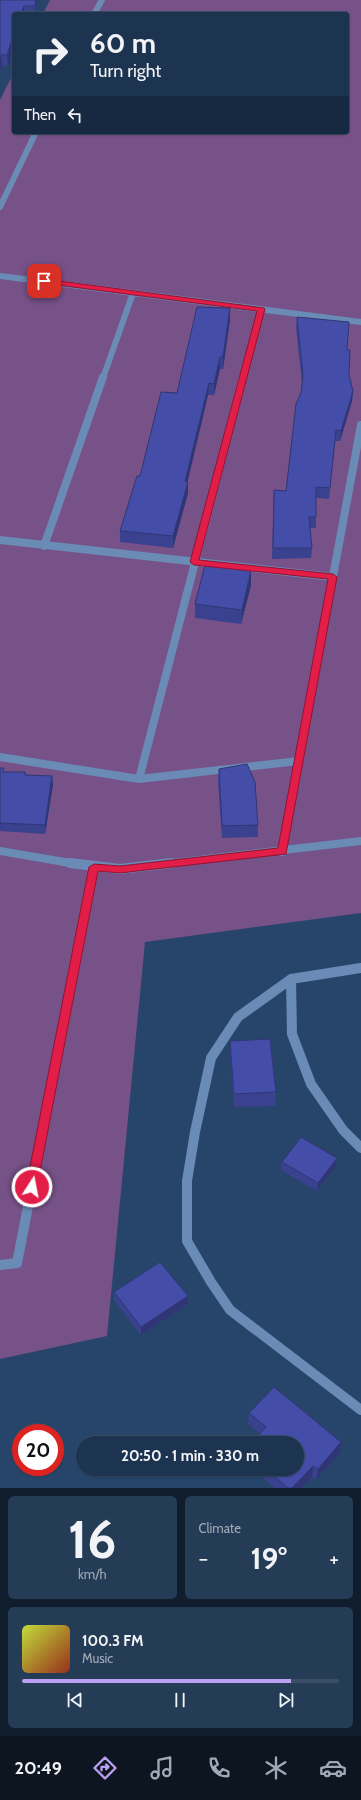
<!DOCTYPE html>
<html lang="en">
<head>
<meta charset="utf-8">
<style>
  :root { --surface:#1d3450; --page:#253c57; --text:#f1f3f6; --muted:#a0aab7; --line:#3b4f67; --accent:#bca0f2 }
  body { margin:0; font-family:Cabin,sans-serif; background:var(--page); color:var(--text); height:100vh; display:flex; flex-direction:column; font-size:15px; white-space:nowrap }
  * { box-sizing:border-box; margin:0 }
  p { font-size:13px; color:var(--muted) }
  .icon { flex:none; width:22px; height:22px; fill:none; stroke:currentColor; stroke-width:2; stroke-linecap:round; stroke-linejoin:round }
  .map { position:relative; height:1488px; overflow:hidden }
  .sheet { display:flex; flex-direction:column; gap:8px; padding:8px; background:#101d2c; flex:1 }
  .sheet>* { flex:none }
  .hud { position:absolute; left:12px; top:12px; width:337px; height:122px; border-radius:4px; box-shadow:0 1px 3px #0004,0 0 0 1px var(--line); background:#1d3450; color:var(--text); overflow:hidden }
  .speed { position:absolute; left:12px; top:1424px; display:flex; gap:8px; font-size:20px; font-weight:700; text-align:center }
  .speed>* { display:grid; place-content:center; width:52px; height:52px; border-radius:50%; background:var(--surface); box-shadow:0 1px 3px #0004,0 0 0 1px var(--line); line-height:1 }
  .speed .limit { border:6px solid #d22; background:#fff; color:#111 }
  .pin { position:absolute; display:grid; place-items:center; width:34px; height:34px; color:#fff; margin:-17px; border-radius:8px; box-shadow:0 2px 6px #0006 }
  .me { position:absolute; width:44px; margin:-22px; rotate:11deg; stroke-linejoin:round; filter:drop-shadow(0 0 3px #0008) }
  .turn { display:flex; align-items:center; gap:14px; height:84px; padding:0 12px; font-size:18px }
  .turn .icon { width:52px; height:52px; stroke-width:2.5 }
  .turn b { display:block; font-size:28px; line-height:34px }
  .then { display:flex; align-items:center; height:38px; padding:0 12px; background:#0003; gap:8px; font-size:15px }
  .big { font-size:30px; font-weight:800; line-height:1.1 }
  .sheet .tile { flex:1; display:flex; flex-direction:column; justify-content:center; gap:6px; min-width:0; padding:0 14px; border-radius:6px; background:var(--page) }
  .sheet .dial { align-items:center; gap:0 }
  .dial b { font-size:52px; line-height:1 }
  .song { display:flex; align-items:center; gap:12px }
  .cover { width:48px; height:48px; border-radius:6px; background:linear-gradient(135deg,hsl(70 70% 55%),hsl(10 70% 35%)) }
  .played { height:4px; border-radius:2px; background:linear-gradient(90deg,var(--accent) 85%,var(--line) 85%) }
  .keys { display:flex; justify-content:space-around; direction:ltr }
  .heat { display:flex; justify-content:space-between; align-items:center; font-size:22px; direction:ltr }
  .sheet .tiles { flex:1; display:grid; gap:8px; grid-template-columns:1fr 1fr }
  .tile:last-child { grid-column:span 2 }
  .trip { position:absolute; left:76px; top:1436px; width:228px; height:40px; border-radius:20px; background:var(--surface); box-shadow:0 1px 3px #0004,0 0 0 1px var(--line); font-weight:800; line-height:40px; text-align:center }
  .menu { display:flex; height:64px; justify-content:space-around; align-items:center; background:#0c1520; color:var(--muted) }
  .menu .icon { width:28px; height:28px }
  .menu .current { color:var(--accent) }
  .menu b { font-size:18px; color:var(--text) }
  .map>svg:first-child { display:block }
</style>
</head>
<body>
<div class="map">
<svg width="361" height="1488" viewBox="0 0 361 1488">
  <rect width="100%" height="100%" fill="#27456b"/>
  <path fill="#775288" d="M 50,0 L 361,0 L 361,913 L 145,942 L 107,1336 L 0,1359 L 0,100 L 14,72 L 14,132 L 347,132 L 347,14 L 43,14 Z"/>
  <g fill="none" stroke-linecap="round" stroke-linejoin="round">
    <path stroke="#6a8bb6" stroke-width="6" d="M 94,14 L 102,0
      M 0,207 L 36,132
      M 0,276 L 361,322
      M 103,378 L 133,293
      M 243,378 L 261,309"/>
    <path stroke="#6a8bb6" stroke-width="8" d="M 0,540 L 333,577
      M 44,546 L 103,377
      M 0,757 L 139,779 L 299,761
      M 139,779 L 243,377
      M 0,851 L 76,864
      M 282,852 L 361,425
      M 164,864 L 361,841"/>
    <path stroke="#6a8bb6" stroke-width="10" d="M 70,863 L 120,869 L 172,863
      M 0,1265 L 17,1263 L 94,867"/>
    <path stroke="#6a8bb6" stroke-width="10" d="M 361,968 L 291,979 L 238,1017 L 211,1058 L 195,1132 L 187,1181 L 187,1241 L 211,1282 L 230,1310 L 361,1410
      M 291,979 L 292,1034 L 311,1084 L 343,1130 L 361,1148"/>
  </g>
  <path fill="#3a4290" d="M 0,0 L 37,0 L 36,14 L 14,14 L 8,66 L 2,66 L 0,72 Z
    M 230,308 L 230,320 L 223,369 L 220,369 L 214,395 L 208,395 L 187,482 L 188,482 L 188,493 L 173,548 L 120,542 L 120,531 L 140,476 Z
    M 297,317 L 347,350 L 349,375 L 353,391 L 352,401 L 340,441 L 335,441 L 329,499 L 316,498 L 316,528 L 310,528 L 312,548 L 311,558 L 272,559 L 274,490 L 286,491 L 302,383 L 296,328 Z
    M 251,585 L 241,624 L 195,618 L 195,604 Z
    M 0,768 L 4,772 L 25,772 L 26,775 L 52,776 L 53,785 L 45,834 L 0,831 Z
    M 219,769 L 258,825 L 258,837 L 222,838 L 218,782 Z
    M 230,1041 L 276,1092 L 275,1106 L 234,1107 L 230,1055 Z
    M 337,1158 L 336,1166 L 317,1191 L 281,1170 L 282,1162 Z
    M 114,1292 L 188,1304 L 141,1335 L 114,1300 Z
    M 249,1413 L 341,1442 L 340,1452 L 316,1480 L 312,1476 L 300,1488 L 275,1488 L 254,1469 L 297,1469 L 260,1433 L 248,1424 Z"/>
  <path fill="#303675" d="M 36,0 L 37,0 L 36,14 L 35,6 Z
    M 24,6 L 24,14 L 21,14 Z
    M 14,34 L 14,47 L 8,66 L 7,55 Z
    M 1,55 L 2,66 L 0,72 L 0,59 Z
    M 230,308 L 230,320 L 223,369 L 223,357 Z
    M 220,357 L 220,369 L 214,395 L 214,384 Z
    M 209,383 L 208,395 L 185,493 L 185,481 Z
    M 353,391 L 352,401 L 340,441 L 341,431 Z
    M 188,482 L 188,493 L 173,548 L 173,536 Z
    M 251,570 L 251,585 L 241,624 L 242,610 Z
    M 52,776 L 53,785 L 45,834 L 45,825 Z
    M 337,1158 L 336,1166 L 317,1191 L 318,1183 Z
    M 188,1296 L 188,1304 L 141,1335 L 141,1327 Z
    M 341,1442 L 340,1452 L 316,1480 L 318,1469 Z
    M 313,1466 L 312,1476 L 300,1488 L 292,1488 Z"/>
  <path fill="#444da7" stroke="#303675" d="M 0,0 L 36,0 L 35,6 L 24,6 L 21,14 L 14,14 L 14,34 L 7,55 L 1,55 L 0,59 Z
    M 197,307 L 230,308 L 223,357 L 220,357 L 214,384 L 209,383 L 185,481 L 188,482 L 173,536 L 120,531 L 137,476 L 140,476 L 161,392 L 177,393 Z
    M 297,317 L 349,322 L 347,350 L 350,350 L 349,375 L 353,391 L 341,431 L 336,430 L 330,488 L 316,487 L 316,517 L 309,517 L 312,548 L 273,548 L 274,490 L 286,491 L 296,404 L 301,393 L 303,376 Z
    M 205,565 L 251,570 L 242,610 L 195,604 Z
    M 247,764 L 255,782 L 258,825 L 222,826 L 219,769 Z
    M 0,768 L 4,768 L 3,772 L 25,772 L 25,775 L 52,776 L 45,825 L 0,823 Z
    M 270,1039 L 276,1092 L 234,1094 L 230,1041 Z
    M 301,1137 L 337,1158 L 318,1183 L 282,1162 Z
    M 160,1262 L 188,1296 L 141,1327 L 114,1292 Z
    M 274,1387 L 341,1442 L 318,1469 L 313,1466 L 292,1488 L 288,1488 L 266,1469 L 297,1469 L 297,1443 L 251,1443 L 266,1427 L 249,1413 Z"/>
  <path fill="#e11d48" stroke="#92132f" d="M 44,279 L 264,308 L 265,309 L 199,560 L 333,574 L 337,577 L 286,854 L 120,873 L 98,871 L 37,1187 L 36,1191 L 32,1192 L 28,1191 L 26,1187 L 89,867 L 94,864 L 120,866 L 278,848 L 328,579 L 194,565 L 190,562 L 257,311 L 42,283 L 42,280 Z"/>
</svg>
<div class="speed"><div class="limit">20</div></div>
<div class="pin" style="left:44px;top:281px;background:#d93025"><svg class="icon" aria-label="arrive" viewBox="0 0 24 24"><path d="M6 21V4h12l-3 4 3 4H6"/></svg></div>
<svg class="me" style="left:32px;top:1187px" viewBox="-20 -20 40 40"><circle r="17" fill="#e11d48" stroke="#fff" stroke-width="3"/><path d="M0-11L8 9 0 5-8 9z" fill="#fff"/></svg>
<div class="trip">20:50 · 1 min · 330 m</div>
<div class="hud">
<div class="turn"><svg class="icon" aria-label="right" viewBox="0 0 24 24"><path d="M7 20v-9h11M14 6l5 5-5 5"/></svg><div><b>60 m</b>Turn right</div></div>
<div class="then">Then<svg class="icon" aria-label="left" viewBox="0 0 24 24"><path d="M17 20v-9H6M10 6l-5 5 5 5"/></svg></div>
</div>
</div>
<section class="sheet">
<div class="tiles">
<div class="tile dial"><b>16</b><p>km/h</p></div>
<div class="tile"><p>Climate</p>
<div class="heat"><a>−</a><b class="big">19°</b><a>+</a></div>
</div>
<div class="tile">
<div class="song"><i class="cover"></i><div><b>100.3 FM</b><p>Music</p></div></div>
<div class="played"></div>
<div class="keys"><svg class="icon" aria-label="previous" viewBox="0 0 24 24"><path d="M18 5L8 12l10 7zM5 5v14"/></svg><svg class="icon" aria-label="pause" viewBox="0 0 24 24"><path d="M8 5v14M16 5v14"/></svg><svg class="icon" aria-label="next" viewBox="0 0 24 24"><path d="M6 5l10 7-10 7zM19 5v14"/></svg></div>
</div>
</div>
</section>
<nav class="menu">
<b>20:49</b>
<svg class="icon current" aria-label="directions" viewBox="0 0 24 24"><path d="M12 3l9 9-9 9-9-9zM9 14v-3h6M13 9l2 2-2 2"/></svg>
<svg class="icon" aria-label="music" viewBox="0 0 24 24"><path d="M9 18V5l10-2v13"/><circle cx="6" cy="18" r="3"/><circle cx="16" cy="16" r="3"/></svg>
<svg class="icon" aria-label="phone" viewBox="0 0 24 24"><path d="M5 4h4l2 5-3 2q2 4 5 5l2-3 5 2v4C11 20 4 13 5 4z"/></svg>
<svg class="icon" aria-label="climate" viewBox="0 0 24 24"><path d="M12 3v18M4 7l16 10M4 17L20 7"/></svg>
<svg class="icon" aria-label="car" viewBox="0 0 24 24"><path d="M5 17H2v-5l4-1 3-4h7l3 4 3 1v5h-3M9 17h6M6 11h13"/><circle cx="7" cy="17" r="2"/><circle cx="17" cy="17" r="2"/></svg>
</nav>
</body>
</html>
